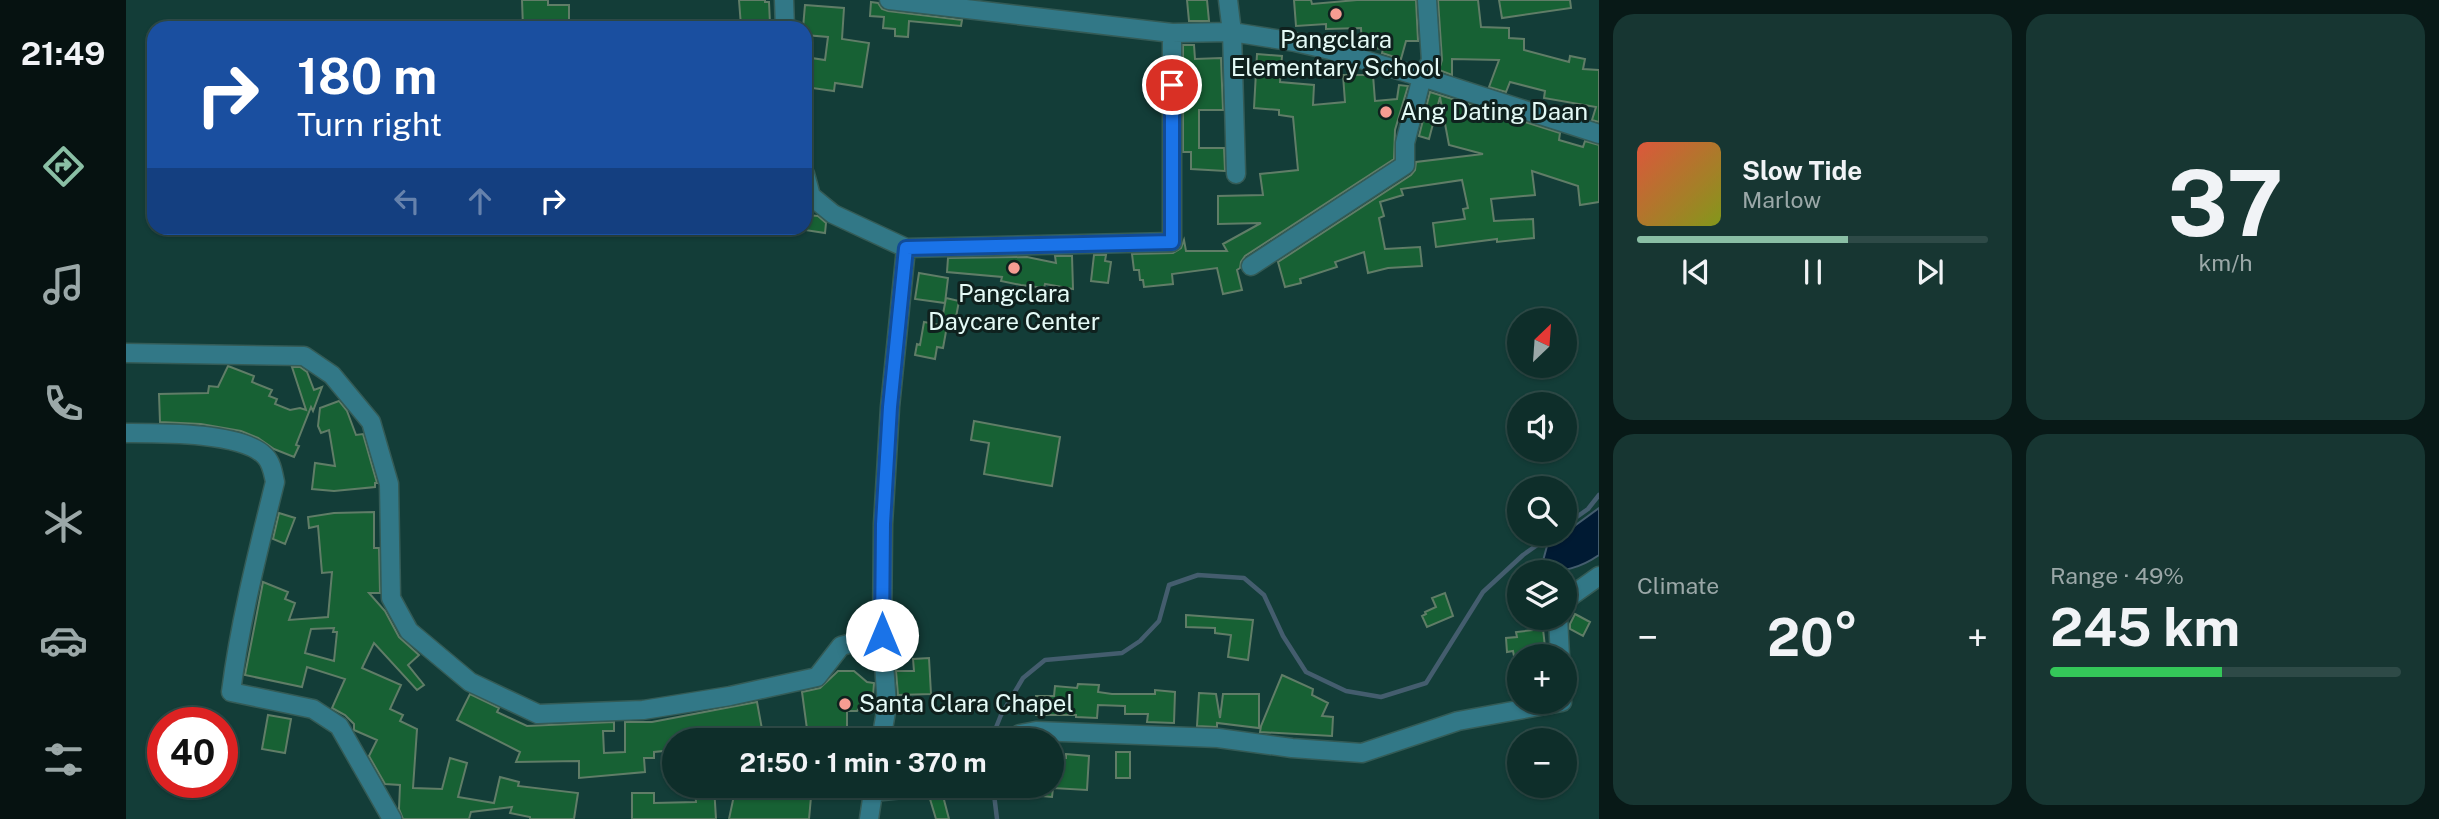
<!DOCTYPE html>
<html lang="en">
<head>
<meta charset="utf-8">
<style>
  :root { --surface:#0e2e2a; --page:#173632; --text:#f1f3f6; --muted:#9ba8a8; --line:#2e4a47; --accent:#8abfa5 }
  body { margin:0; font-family:"Public Sans",sans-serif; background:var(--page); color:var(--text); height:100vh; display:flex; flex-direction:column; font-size:26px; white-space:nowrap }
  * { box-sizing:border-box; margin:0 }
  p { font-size:23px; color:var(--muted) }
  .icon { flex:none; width:38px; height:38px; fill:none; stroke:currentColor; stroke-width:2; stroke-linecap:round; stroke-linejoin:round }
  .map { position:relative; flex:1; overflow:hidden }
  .side { display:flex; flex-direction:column; gap:14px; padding:14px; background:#081917; width:840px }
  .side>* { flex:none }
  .hud { position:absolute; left:21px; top:21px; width:665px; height:214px; border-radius:21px; box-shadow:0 2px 5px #0004,0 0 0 2px var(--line); background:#1a4fa0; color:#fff; overflow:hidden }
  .needle { width:46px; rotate:25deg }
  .fabs { position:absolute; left:1381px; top:308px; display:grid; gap:14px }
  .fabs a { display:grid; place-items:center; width:70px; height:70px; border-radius:50%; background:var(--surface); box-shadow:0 2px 5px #0004,0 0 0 2px var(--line); font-size:35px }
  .speed { position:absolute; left:21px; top:707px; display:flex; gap:14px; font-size:35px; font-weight:700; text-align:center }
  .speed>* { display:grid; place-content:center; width:91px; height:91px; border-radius:50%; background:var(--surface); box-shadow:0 2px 5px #0004,0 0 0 2px var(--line); line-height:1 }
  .speed .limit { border:10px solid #d22; background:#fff; color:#111 }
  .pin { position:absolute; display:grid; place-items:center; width:60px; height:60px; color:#fff; margin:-30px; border:4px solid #fff; border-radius:50%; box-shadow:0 2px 7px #0007 }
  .me { position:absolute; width:77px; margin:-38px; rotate:0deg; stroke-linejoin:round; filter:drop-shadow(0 0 5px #0008) }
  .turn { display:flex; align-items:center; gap:24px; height:147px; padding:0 35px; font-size:32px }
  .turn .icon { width:91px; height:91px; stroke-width:2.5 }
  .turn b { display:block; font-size:49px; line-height:60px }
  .lanes { display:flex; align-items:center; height:66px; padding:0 35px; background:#0003; justify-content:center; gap:35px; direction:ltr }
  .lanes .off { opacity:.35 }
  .big { font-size:52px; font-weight:700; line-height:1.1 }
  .side .tile { flex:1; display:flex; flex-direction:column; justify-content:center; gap:10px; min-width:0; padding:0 24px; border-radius:21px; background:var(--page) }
  .side .dial { align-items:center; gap:0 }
  .dial b { font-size:91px; line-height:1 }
  .song { display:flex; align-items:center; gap:21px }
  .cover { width:84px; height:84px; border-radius:10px; background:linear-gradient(135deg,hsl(10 70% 55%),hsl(70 70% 35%)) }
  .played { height:7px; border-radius:4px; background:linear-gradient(90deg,var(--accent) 60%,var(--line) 60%) }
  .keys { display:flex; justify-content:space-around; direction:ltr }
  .heat { display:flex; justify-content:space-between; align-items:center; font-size:38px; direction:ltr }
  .charge { height:10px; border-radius:5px; background:linear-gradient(90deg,#34c759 49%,var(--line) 0) }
  .side .tiles { flex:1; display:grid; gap:14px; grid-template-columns:repeat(2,1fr) }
  .trip { position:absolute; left:536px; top:728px; width:402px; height:70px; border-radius:35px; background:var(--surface); box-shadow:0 2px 5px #0004,0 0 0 2px var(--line); font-weight:700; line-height:70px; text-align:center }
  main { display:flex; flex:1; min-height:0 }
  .dock { display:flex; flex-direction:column; width:126px; justify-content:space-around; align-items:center; background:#061211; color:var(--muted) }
  .dock .icon { width:49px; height:49px }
  .dock .selected { color:var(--accent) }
  .dock b { font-size:32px; color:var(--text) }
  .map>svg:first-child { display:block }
</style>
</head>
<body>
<main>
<nav class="dock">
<b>21:49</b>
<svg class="icon selected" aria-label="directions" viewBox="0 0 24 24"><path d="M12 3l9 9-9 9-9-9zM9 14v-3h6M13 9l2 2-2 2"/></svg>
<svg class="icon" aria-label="music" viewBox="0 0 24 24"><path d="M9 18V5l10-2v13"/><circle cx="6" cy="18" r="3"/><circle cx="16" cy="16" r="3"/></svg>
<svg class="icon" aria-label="phone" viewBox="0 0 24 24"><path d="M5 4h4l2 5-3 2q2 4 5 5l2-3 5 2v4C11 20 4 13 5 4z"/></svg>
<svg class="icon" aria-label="climate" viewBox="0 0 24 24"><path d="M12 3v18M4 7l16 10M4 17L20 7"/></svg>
<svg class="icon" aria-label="car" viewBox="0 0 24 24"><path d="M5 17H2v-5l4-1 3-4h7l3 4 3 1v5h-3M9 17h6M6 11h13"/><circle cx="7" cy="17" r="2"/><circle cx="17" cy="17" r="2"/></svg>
<svg class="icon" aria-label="filters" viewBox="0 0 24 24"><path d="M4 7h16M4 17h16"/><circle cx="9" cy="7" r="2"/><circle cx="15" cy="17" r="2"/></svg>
</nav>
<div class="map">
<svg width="1473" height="819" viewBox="0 0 1473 819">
  <rect width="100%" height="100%" fill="#133d38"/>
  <path fill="#001a33" stroke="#445d6e" stroke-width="2" d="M 1473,508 L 1473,555 C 1454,568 1437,572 1414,572 L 1421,546 Z"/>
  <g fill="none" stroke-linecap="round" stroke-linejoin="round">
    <path stroke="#445d6e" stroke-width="4.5" d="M 1438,526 L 1462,509 L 1473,495
      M 865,740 L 875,715 L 897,678 L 919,660 L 996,653 L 1014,641 L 1033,621 L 1043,585 L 1072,575 L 1118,578 L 1138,595 L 1157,636 L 1180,672 L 1220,691 L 1255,697 L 1300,683 L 1357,592 L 1397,555 L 1427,534
      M 867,786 L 871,819"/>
  </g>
  <path fill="#176134" stroke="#607d67" stroke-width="2" fill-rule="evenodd" d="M 396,0 L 422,0 L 422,5 L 443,5 L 443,28 L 397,28 Z
    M 613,0 L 639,0 L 639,2 L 643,2 L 644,24 L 615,26 Z
    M 1061,0 L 1081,0 L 1083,21 L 1063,21 Z
    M 1168,0 L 1185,0 L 1186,4 L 1231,0 L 1290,0 L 1292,41 L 1280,41 L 1275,59 L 1256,53 L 1257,49 L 1236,47 L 1235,28 L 1200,29 L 1200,24 L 1170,26 Z
    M 1312,0 L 1352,0 L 1355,27 L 1383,28 L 1383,38 L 1398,39 L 1398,50 L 1443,62 L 1444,56 L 1459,59 L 1457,69 L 1473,70 L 1473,122 L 1466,120 L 1470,107 L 1418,98 L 1419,91 L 1384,82 L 1380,92 L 1363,87 L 1373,60 L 1326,59 L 1326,75 L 1313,70 L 1316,60 Z
    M 1373,0 L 1444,0 L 1445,8 L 1376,18 Z
    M 745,2 L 752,3 L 756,9 L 762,11 L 836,20 L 835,26 L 783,21 L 782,37 L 769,36 L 769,29 L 757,28 L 758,17 L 744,16 Z
    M 679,5 L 718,8 L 716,39 L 743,43 L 736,87 L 709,83 L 708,91 L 679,87 L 679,57 L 699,60 L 702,37 L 679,35 L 679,28 L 677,28 Z
    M 1057,45 L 1068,45 L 1069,59 L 1095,58 L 1097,110 L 1073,110 L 1073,148 L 1098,148 L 1099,171 L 1065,169 L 1065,152 L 1057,152 Z
    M 1131,54 L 1156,56 L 1154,82 L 1188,85 L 1187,105 L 1219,102 L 1217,75 L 1247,75 L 1249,101 L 1271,99 L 1273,85 L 1282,86 L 1269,130 L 1268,159 L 1119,256 L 1115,262 L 1114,268 L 1111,270 L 1116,290 L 1097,294 L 1091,268 L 1046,274 L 1047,284 L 1018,287 L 1017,280 L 1014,280 L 1013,270 L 1008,270 L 1006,254 L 1047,253 L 1055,248 L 1058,240 L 1060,251 L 1101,251 L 1097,244 L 1135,223 L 1092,224 L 1092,196 L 1137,195 L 1134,174 L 1172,170 L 1167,117 L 1153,115 L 1153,110 L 1128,108 Z
    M 1304,92 L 1434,133 L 1433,140 L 1457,147 L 1459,141 L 1473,145 L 1473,202 L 1454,205 L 1452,186 L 1406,171 L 1409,195 L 1365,199 L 1368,221 L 1407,219 L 1408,238 L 1371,242 L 1371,239 L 1310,247 L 1307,223 L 1339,219 L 1337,209 L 1342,208 L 1336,180 L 1275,189 L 1277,195 L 1254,202 L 1258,216 L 1253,218 L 1259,249 L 1294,247 L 1296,266 L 1262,268 L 1242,273 L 1238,252 L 1209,262 L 1211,267 L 1174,279 L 1175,283 L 1159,287 L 1152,262 L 1285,175 L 1289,170 L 1290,162 L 1357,154 L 1323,145 L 1314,97 L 1303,139 L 1293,136 Z
    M 681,215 L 692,216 L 700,223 L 699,233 L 679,230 Z
    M 968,255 L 980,255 L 979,261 L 985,262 L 982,283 L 965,281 Z
    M 929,256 L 946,256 L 947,289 L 919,284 L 918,288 L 895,285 L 875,281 L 876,277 L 821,272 L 822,258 L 901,257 L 930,263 Z
    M 793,273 L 822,278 L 819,303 L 789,299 Z
    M 820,298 L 833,301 L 828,328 L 815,325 Z
    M 798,322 L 821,326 L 817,348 L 811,347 L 809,359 L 789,355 L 791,344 L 794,345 Z
    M 102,366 L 128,376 L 126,382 L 146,390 L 143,396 L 151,399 L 149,404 L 164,410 L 174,408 L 180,410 L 166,367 L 174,367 L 181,372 L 188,390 L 196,387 L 187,411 L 185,407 L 170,445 L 173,446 L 168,457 L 148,449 L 132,438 L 115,431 L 75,424 L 34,422 L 33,394 L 82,393 L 83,386 L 92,387 Z
    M 213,401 L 221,411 L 230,435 L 237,434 L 251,483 L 249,483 L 249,487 L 208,491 L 186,489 L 189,463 L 209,466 L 203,430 L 195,433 L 192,426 L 194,408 Z
    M 848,421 L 934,437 L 926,486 L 858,474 L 863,443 L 845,440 Z
    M 248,512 L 248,548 L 253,548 L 254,593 L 243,593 L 259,611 L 273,637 L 293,655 L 282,665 L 298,685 L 291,690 L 248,643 L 236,668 L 275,685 L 264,709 L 277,715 L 274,721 L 291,729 L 287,788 L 316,789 L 324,758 L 341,763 L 332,797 L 368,803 L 374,777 L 393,782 L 392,786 L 452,793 L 448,819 L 404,819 L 404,817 L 384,813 L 386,807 L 345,812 L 343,819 L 277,819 L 273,809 L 274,785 L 259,784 L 243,756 L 251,740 L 228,730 L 228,724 L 219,715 L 206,708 L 219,679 L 181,667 L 176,687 L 119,675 L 137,582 L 162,592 L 159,599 L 169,603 L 163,620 L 202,617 L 206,572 L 196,573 L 192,526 L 183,528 L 182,517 L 208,513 ZM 208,628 L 207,632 L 211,632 L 208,661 L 179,653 L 185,629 Z
    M 153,513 L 169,518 L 159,544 L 147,539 Z
    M 1319,593 L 1327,616 L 1301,627 L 1296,616 L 1300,614 L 1299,612 L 1310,607 L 1306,598 Z
    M 1449,614 L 1464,622 L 1457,636 L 1444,629 L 1444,624 Z
    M 1060,615 L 1127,620 L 1122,660 L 1102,657 L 1105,635 L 1089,633 L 1089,628 L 1060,627 Z
    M 1417,629 L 1420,656 L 1388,656 L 1387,651 L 1381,652 L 1380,638 L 1391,637 L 1390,632 Z
    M 803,658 L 805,694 L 772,695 L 770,671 L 788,671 L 787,659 Z
    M 712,671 L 728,671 L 741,682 L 748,683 L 747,697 L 741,697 L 731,711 L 721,711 L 721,740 L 658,740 L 658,729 L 681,729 L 676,692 L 694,688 Z
    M 1156,675 L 1187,689 L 1186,695 L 1202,703 L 1196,716 L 1207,717 L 1206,736 L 1134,732 L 1135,726 Z
    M 952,684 L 973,685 L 972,692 L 986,694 L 1029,694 L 1029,690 L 1049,692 L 1048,723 L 1021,722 L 1022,714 L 999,714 L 999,706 L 972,705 L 971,718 L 950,717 L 950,715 L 910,715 L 910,696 L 928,696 L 929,686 L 951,688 Z
    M 1073,693 L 1090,694 L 1094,718 L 1097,694 L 1133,694 L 1133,728 L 1091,723 L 1091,727 L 1071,726 Z
    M 344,694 L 373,708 L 371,712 L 401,726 L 488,722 L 488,731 L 477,731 L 478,753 L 499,752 L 499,722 L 526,722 L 631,702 L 638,740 L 548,740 L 548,750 L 528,752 L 528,758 L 518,758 L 519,772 L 453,778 L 453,761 L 390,762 L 394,752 L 331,720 Z
    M 142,715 L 165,719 L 159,753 L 136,749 Z
    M 990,752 L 1004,752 L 1004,778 L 990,778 Z
    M 940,754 L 963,756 L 961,790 L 927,788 L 926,797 L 893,794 L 893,786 L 926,786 L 926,757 L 940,758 Z
    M 588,786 L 590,819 L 506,819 L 506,793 L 528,793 L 528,803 L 570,802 L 569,787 Z
    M 610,786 L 643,788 L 644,797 L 660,796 L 659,789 L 668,789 L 668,786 L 686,786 L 683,819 L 603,819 Z
    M 817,796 L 823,819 L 810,819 L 804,799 Z"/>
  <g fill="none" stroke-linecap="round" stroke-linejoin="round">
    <defs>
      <path id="minor" d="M 658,0 L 659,28
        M 763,0 L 1046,33 L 1106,32 L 1169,42 L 1204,50 L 1296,77 L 1473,134
        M 1102,0 L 1106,32 L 1110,174
        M 679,174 L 685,196 L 707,214 L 780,248 L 1046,242 L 1046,33
        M 1125,266 L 1279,165 L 1279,143 L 1296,77 L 1305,61 L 1301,0
        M 0,353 L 178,356 L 206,375 L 245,422 L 263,484 L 265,598 L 283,631 L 344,682 L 412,714 L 517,710 L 604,696 L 691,677 L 715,646 L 756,635
        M 0,433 C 33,433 116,432 139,456 C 146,463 147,473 149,482 C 132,551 114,621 105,692 L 187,709 L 213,726 L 266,819
        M 1438,601 L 1473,576
        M 1432,618 L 1434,656
        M 755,740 L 761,706 L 756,635 L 757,524 L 764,407 L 780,248
        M 884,740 L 894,734 L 910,731 L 1092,738 L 1166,748 L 1236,753 L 1332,721 L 1436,702
        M 747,792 L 806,786
        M 743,819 L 748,786"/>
    </defs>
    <use href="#minor" stroke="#345b56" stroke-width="21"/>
    <use href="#minor" stroke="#327887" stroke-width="18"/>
  </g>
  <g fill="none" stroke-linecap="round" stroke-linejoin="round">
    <defs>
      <path id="route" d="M 756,635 L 757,524 L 764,407 L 780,248 L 1046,242 L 1046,85"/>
    </defs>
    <use href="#route" stroke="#114b97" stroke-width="18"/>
    <use href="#route" stroke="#1a73e8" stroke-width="12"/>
  </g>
  <g fill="#f59c92" stroke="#0f211e" stroke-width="2.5">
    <circle cx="1210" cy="14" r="7"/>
    <circle cx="1260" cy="112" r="7"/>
    <circle cx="888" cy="268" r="7"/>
    <circle cx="719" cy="704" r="7"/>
  </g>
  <g text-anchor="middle" stroke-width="6" stroke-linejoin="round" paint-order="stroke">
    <g font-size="24" fill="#e4faf6" stroke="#0f211e">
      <text x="1210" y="48">Pangclara<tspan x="1210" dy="28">Elementary School</tspan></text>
      <text x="1274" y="120" text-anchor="start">Ang Dating Daan</text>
      <text x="888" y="302">Pangclara<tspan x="888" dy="28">Daycare Center</tspan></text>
      <text x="733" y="712" text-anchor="start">Santa Clara Chapel</text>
    </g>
  </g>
</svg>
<div class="fabs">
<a><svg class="needle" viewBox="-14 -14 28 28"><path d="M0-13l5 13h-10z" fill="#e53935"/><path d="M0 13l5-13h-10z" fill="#9ba8a8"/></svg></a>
<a><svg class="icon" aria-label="sound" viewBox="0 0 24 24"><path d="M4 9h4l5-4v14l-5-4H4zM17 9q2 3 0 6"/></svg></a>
<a><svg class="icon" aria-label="search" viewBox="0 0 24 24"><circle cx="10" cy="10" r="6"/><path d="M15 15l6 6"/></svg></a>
<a><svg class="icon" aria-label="layers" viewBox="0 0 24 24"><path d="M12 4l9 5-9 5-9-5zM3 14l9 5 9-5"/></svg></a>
<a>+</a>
<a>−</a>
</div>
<div class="speed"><div class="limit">40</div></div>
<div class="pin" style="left:1046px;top:85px;background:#d93025"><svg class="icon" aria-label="arrive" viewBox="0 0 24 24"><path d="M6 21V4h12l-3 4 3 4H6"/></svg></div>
<svg class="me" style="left:756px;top:635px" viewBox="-20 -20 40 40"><circle r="19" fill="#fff"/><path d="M0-13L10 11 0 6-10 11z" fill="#1a73e8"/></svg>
<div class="trip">21:50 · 1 min · 370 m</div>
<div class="hud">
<div class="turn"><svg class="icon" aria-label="right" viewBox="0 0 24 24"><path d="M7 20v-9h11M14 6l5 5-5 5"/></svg><div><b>180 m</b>Turn right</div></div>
<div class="lanes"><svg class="icon off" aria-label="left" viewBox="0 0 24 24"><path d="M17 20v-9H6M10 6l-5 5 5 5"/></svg><svg class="icon off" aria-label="ahead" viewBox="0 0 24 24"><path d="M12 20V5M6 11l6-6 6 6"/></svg><svg class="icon" aria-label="right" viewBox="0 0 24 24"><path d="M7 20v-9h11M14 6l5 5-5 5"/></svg></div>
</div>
</div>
<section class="side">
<div class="tiles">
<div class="tile">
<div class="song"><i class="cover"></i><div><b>Slow Tide</b><p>Marlow</p></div></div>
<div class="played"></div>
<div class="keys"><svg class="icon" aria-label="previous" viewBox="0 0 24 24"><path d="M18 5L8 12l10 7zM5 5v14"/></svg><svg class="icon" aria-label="pause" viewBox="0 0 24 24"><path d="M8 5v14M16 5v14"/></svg><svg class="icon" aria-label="next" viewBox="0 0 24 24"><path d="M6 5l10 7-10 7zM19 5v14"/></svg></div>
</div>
<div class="tile dial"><b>37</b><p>km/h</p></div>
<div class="tile"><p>Climate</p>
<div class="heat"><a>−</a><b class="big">20°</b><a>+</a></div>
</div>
<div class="tile"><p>Range · 49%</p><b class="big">245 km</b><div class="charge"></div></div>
</div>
</section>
</main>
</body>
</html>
